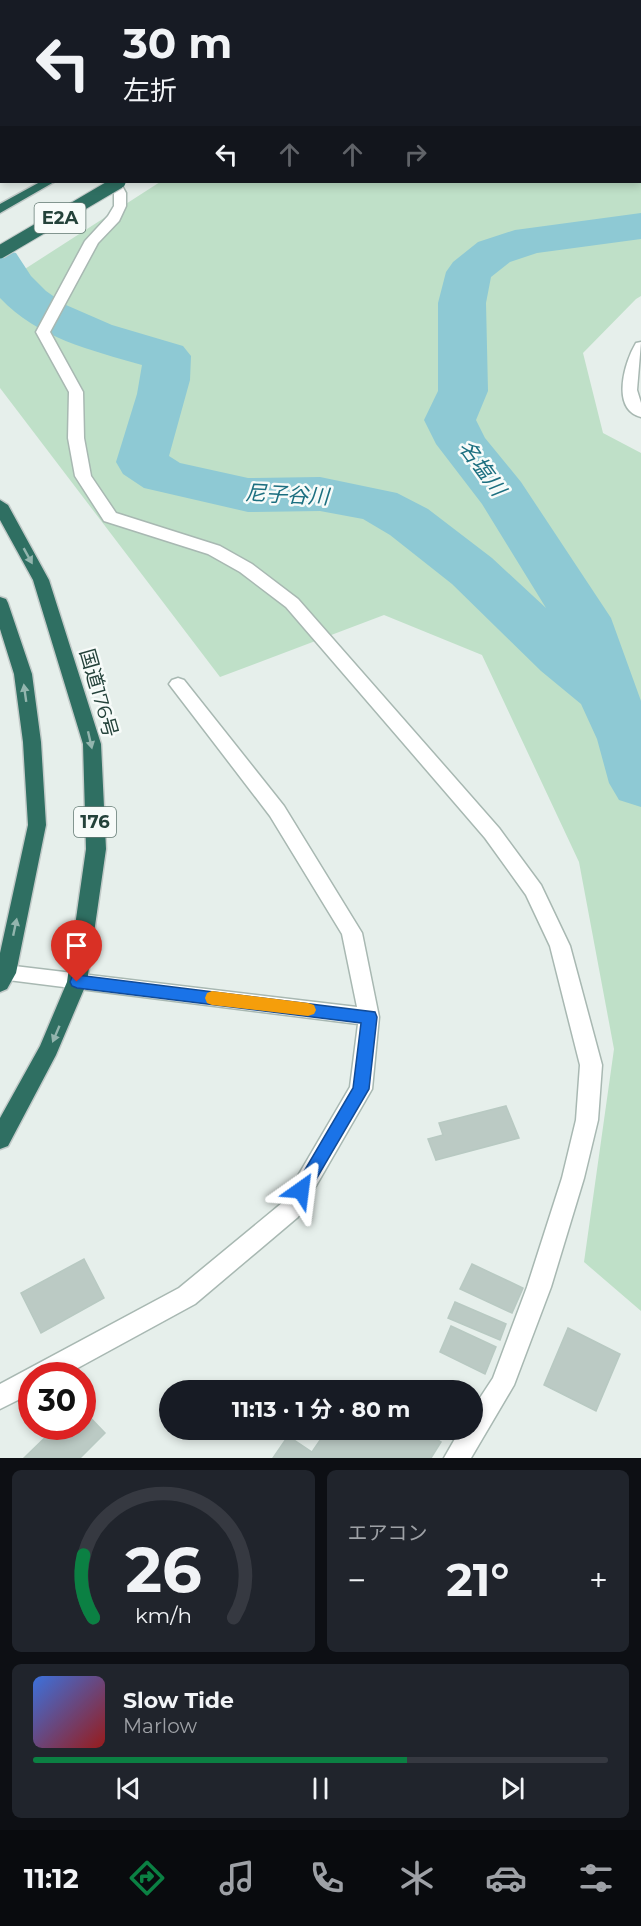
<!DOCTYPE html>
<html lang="ja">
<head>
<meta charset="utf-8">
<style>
  :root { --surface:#171b24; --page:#20242c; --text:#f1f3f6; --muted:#9ea1a6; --line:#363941; --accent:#0b8043 }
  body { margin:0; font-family:Montserrat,"Noto Sans JP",sans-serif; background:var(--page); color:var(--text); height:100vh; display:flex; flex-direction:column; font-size:22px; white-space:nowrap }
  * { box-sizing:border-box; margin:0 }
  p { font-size:20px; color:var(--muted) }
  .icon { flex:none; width:33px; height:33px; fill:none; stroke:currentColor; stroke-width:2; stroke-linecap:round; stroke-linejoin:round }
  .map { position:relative; height:1458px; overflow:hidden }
  .panel { display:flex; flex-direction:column; gap:12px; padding:12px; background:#0d0f14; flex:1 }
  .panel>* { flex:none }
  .top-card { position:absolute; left:0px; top:0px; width:642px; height:183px; box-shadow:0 3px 9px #0003; background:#171b24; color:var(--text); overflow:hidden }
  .speed { position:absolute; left:18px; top:1362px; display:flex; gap:12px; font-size:30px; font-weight:700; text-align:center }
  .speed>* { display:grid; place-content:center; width:78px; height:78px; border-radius:50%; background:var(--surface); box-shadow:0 3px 9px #0003; line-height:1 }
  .speed .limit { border:9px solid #d22; background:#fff; color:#111 }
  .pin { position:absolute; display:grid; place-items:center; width:51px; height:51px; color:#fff; margin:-62px -26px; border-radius:50% 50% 50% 0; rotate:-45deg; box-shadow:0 0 6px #0007 }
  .pin .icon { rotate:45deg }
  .me { position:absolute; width:66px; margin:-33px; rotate:31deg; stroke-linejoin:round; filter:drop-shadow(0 0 4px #0008) }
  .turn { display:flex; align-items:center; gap:21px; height:126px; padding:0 24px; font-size:27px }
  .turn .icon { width:78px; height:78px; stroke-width:2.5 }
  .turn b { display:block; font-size:42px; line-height:51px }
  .lanes { display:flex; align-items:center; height:57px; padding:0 24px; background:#0003; justify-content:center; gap:30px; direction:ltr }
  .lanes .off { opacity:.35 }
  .big { font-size:45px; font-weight:700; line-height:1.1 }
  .panel .widget { flex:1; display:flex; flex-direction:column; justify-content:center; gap:9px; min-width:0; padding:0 21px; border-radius:9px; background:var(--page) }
  .panel .dial { align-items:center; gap:0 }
  .dial svg { height:156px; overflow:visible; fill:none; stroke:var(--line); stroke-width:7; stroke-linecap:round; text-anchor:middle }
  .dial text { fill:var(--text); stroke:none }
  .song { display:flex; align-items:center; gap:18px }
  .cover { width:72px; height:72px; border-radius:9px; background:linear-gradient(135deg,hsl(220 70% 55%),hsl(0 70% 35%)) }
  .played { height:6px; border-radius:3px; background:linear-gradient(90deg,var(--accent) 65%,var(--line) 65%) }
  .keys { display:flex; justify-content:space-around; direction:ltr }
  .heat { display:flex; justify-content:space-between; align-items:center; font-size:33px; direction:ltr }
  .panel .tiles { flex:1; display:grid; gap:12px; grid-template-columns:1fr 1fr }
  .widget:last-child { grid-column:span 2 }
  .trip { position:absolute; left:159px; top:1380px; width:324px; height:60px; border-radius:30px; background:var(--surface); box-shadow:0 3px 9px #0003; font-weight:700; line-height:60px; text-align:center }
  .tab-bar { display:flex; height:96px; justify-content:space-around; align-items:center; background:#090b0e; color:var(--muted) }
  .tab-bar .icon { width:42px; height:42px }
  .tab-bar .active { color:var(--accent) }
  .tab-bar b { font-size:27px; color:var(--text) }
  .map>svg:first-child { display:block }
</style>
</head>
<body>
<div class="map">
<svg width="641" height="1458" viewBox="0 0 641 1458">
  <rect width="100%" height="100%" fill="#e6efeb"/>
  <path fill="#bfe0c8" d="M 0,0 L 256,0 L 2,2 L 0,168 Z
    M 641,174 L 641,296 L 636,299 L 583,353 L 603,433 L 641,453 L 641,1311 L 584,1262 L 614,1049 L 579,862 L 482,655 L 384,615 L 220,677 L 0,388 L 0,285 L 160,182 L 640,182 Z"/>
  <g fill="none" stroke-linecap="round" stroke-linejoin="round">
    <path fill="#8ec9d4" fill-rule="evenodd" d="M 93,0 L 131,0 L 131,2 L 94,2 Z
      M 0,93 L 2,93 L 0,118 Z
      M 641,213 L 641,239 L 537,253 L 510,262 L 491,277 L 486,303 L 488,391 L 476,420 L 485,438 L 521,482 L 611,618 L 641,701 L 641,807 L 619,800 L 609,783 L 597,739 L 581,704 L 541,671 L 452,584 L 390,535 L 363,519 L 320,511 L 248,512 L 144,488 L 123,474 L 116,462 L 137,394 L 142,365 C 90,350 38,338 0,298 L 0,249 L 16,253 L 31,276 L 46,291 L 66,305 L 112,325 L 183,346 L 191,356 L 190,380 L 169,456 L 180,463 L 248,478 L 320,477 L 397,493 L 428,509 L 492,558 L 546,608 L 482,504 L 436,444 L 424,420 L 438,391 L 438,303 L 446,272 L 453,262 L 478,242 L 515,230 Z"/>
  </g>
  <path fill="#bbcac4" stroke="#b8c9c2" stroke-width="1.5" d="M 506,1106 L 519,1138 L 436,1160 L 428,1139 L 443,1135 L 439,1123 Z
    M 84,1259 L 104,1298 L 41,1333 L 21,1293 Z
    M 472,1264 L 523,1288 L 512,1313 L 460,1289 Z
    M 455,1302 L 506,1324 L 500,1340 L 448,1318 Z
    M 451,1326 L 496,1347 L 485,1374 L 440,1352 Z
    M 568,1328 L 620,1354 L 596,1411 L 544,1385 Z
    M 82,1409 L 105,1433 L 80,1458 L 24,1458 L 57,1426 L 82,1426 Z
    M 327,1430 L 422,1430 L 441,1442 L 431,1458 L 273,1458 L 288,1436 L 312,1452 Z"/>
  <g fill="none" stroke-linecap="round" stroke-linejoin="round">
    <defs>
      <path id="minor" d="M 426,0 L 446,0 L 425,2 Z
        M 108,182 L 120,182 L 126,193 L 126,206 L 119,221 L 98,243 L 50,332 L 83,392 L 84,438 L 91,476 L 116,513 L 220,546 L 252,564 L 298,599 L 499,828 L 541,885 L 570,946 L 602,1065 L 598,1120 L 584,1178 L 551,1287 L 514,1385 L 471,1458 L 444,1458 L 460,1430 L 472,1430 L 472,1410 L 493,1378 L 527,1287 L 562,1178 L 576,1120 L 580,1065 L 550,946 L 526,895 L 485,838 L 286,607 L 240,572 L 208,554 L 104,521 L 75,476 L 68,438 L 69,392 L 36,332 L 85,241 L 108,216 L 114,206 L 114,193 Z
        M 641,342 L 637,390 L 641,403 L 641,417 C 610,409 625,361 636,343 Z
        M 178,678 L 184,680 L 284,806 L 362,933 L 379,1017 L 372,1089 L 298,1217 L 195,1304 L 63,1376 L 32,1376 L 32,1393 L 0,1409 L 0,1384 L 179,1288 L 282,1203 L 350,1087 L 358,1024 L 0,979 L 0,967 L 6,965 L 357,1007 L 342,934 L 270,816 L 172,688 L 169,684 L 172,680 Z"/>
      <path id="highway" d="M 305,0 L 316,0 L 304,2 Z
        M 357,0 L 368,0 L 356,2 Z
        M 40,182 L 54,182 L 0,213 L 0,204 Z
        M 0,500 L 8,505 L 49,580 L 101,744 L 106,849 L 87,982 L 56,1055 L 8,1146 L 0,1149 L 0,1118 L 40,1046 L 67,982 L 86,849 L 83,744 L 33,580 L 0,520 Z
        M 0,597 L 6,599 L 8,603 L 32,674 L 41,742 L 46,825 L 16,973 L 7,989 L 0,992 L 0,953 L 28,825 L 23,742 L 14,674 L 0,629 Z"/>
    </defs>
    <use href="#minor" stroke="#a8b8b2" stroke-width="3"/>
    <use href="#highway" stroke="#c2cac8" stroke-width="3"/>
    <use href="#minor" fill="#fff" fill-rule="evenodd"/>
    <use href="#highway" fill="#2f6f62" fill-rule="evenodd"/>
    <defs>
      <path id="highway-bridge" d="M 0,252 L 119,182"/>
    </defs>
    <use href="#highway-bridge" stroke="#c2cac8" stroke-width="15" stroke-linecap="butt"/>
    <use href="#highway-bridge" stroke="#2f6f62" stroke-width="13"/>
  </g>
  <defs><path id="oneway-solid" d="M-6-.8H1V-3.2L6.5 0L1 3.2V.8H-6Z" transform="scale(1.5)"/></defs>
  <g fill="#93b5ae">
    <use href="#oneway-solid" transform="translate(28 556) rotate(61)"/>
    <use href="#oneway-solid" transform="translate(25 693) rotate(-98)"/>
    <use href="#oneway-solid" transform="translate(90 740) rotate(77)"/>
    <use href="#oneway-solid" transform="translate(15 927) rotate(-78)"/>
    <use href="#oneway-solid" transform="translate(56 1034) rotate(113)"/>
  </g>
  <path fill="#1a73e8" stroke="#114b97" stroke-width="1.5" d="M 77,975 L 375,1012 L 377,1017 L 369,1089 L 307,1195 L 301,1197 L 295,1195 L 293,1190 L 353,1088 L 361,1023 L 77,988 L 72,986 L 70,982 L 72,977 Z"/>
  <path fill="#f59e0b" d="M 212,991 L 308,1003 L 314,1005 L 316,1010 L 314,1014 L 308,1016 L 212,1005 L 207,1003 L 205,998 L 207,993 Z"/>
  <g text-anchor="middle" stroke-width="5" stroke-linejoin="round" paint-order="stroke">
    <g fill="#f7fbf9" stroke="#637a73" stroke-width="1.5">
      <rect x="34.5" y="203" width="51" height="30" rx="4.5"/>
      <rect x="74" y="807" width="42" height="30" rx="4.5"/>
    </g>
    <g font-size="18" font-weight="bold" fill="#24423a">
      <text x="60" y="224">E2A</text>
      <text x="95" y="828">176</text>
    </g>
    <g font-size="20" fill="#24423a" stroke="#f7fbf9">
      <text transform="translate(99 693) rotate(74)" y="7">国道176号</text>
    </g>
    <g font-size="21" font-style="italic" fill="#1c6f80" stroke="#f7fbf9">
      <text transform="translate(482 468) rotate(54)" y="7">名塩川</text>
      <text transform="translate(287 495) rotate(3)" y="7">尼子谷川</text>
    </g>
  </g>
</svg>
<div class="speed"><div class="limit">30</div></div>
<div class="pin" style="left:77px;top:982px;background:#d93025"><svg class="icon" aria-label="arrive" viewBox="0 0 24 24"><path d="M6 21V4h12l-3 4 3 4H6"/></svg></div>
<svg class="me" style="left:301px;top:1190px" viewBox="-20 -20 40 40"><path d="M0-17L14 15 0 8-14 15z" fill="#1a73e8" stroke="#fff" stroke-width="4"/></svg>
<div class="trip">11:13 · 1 分 · 80 m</div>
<div class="top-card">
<div class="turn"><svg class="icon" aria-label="left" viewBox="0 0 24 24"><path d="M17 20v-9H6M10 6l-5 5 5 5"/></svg><div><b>30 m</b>左折</div></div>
<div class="lanes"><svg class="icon" aria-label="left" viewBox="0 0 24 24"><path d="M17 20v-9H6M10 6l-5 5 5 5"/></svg><svg class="icon off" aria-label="ahead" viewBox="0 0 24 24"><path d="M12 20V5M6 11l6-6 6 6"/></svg><svg class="icon off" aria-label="ahead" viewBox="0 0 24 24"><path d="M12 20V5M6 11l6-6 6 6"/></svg><svg class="icon off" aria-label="right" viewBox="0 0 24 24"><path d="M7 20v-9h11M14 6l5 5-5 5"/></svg></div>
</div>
</div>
<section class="panel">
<div class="tiles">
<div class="widget dial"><svg viewBox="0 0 100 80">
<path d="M14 69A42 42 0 1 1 86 69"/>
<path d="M14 69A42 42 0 0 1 9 37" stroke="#0b8043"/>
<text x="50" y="56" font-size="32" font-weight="700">26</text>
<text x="50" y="72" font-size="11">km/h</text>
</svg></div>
<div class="widget"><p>エアコン</p>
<div class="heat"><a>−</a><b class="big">21°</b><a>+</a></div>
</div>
<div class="widget">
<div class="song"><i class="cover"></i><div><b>Slow Tide</b><p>Marlow</p></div></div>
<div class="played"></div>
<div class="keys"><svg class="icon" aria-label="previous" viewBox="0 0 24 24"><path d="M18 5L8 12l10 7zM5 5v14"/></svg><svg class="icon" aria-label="pause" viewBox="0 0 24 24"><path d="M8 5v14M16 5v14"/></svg><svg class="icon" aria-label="next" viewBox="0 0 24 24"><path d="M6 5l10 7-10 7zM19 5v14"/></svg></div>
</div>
</div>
</section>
<nav class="tab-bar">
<b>11:12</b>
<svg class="icon active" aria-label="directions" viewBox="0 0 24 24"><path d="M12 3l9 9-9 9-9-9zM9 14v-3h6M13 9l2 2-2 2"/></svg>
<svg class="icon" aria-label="music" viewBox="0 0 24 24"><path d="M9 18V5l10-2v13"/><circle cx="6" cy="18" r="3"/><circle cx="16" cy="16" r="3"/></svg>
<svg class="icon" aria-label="phone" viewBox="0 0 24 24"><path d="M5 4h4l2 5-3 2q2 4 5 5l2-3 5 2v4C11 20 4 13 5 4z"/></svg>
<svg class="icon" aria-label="climate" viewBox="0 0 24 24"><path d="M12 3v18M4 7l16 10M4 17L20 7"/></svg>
<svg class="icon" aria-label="car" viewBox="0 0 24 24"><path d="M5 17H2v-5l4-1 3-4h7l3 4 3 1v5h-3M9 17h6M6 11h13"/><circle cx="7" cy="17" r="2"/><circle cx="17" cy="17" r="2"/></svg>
<svg class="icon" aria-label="filters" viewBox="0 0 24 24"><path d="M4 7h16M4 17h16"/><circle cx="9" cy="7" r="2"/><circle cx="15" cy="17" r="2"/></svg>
</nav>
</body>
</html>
